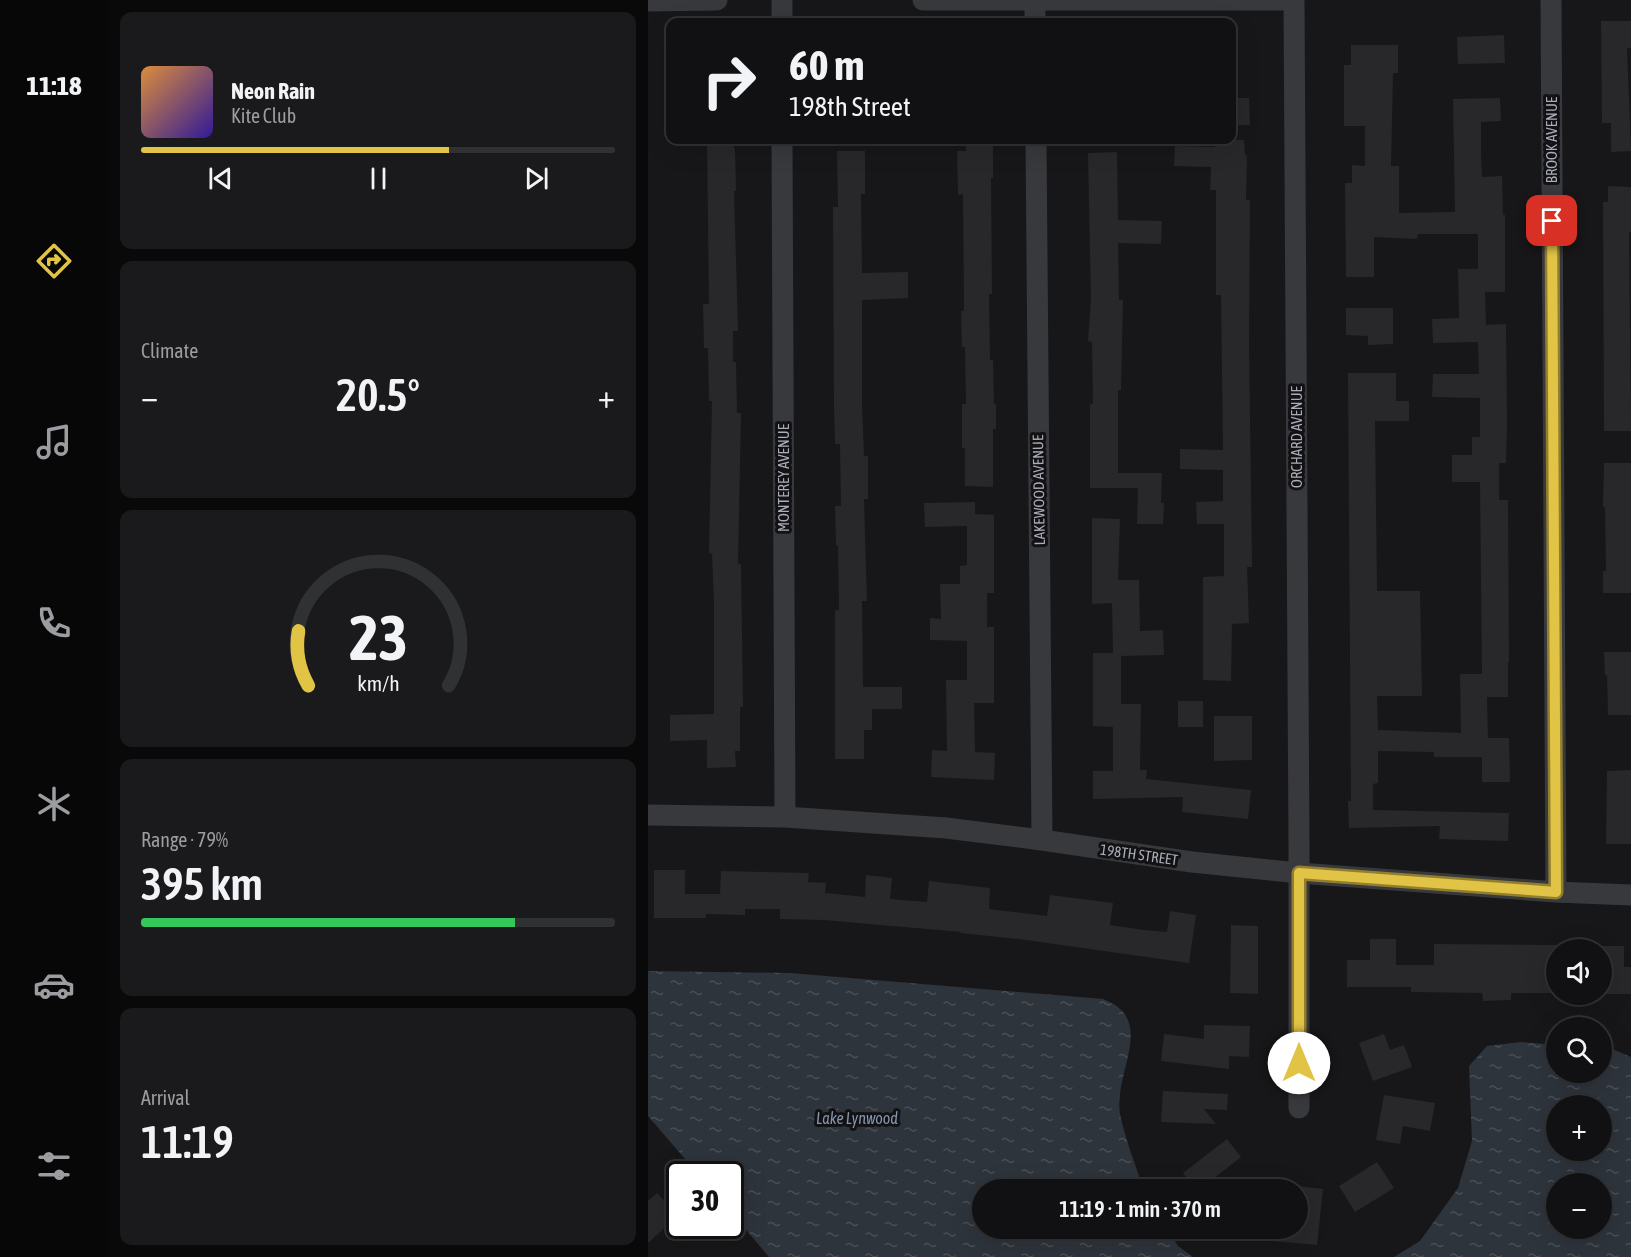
<!DOCTYPE html>
<html lang="en">
<head>
<meta charset="utf-8">
<style>
  :root { --surface:#111113; --page:#1a1a1c; --text:#f1f3f6; --muted:#9c9da0; --line:#303133; --accent:#e1c346 }
  body { margin:0; font-family:"Asap Condensed",sans-serif; background:var(--page); color:var(--text); height:100vh; display:flex; flex-direction:column; font-size:22px; white-space:nowrap }
  * { box-sizing:border-box; margin:0 }
  p { font-size:20px; color:var(--muted) }
  .icon { flex:none; width:33px; height:33px; fill:none; stroke:currentColor; stroke-width:2; stroke-linecap:round; stroke-linejoin:round }
  .map { position:relative; flex:1; overflow:hidden }
  .sheet { display:flex; flex-direction:column; gap:12px; padding:12px; background:#09090a; width:540px }
  .sheet>* { flex:none }
  .hud { position:absolute; left:18px; top:18px; width:570px; height:126px; border-radius:12px; box-shadow:0 6px 24px #0002,0 0 0 2px var(--line); background:#111113; color:var(--text); overflow:hidden }
  .tools { position:absolute; left:898px; top:939px; display:grid; gap:12px }
  .tools a { display:grid; place-items:center; width:66px; height:66px; border-radius:50%; background:var(--surface); box-shadow:0 6px 24px #0002,0 0 0 2px var(--line); font-size:30px }
  .speed { position:absolute; left:18px; top:1161px; display:flex; gap:12px; font-size:30px; font-weight:700; text-align:center }
  .speed>* { display:grid; place-content:center; width:78px; height:78px; border-radius:50%; background:var(--surface); box-shadow:0 6px 24px #0002,0 0 0 2px var(--line); line-height:1 }
  .speed .limit { border:3px solid #111; border-radius:9px; background:#fff; color:#111 }
  .pin { position:absolute; display:grid; place-items:center; width:51px; height:51px; color:#fff; margin:-26px; border-radius:12px; box-shadow:0 3px 9px #0006 }
  .me { position:absolute; width:66px; margin:-33px; rotate:0deg; stroke-linejoin:round; filter:drop-shadow(0 0 4px #0008) }
  .turn { display:flex; align-items:center; gap:21px; height:126px; padding:0 24px; font-size:27px }
  .turn .icon { width:78px; height:78px; stroke-width:2.5 }
  .turn b { display:block; font-size:42px; line-height:51px }
  .big { font-size:45px; font-weight:600; line-height:1.1 }
  .sheet .widget { flex:1; display:flex; flex-direction:column; justify-content:center; gap:9px; min-width:0; padding:0 21px; border-radius:12px; background:var(--page) }
  .sheet .dial { align-items:center; gap:0 }
  .dial svg { height:156px; overflow:visible; fill:none; stroke:var(--line); stroke-width:7; stroke-linecap:round; text-anchor:middle }
  .dial text { fill:var(--text); stroke:none }
  .song { display:flex; align-items:center; gap:18px }
  .cover { width:72px; height:72px; border-radius:9px; background:linear-gradient(135deg,hsl(30 70% 55%),hsl(250 70% 35%)) }
  .played { height:6px; border-radius:3px; background:linear-gradient(90deg,var(--accent) 65%,var(--line) 65%) }
  .keys { display:flex; justify-content:space-around; direction:ltr }
  .heat { display:flex; justify-content:space-between; align-items:center; font-size:33px; direction:ltr }
  .charge { height:9px; border-radius:4px; background:linear-gradient(90deg,#34c759 79%,var(--line) 0) }
  .trip { position:absolute; left:324px; top:1179px; width:336px; height:60px; border-radius:30px; background:var(--surface); box-shadow:0 6px 24px #0002,0 0 0 2px var(--line); font-weight:600; line-height:60px; text-align:center }
  main { display:flex; flex:1; min-height:0 }
  .menu { display:flex; flex-direction:column; width:108px; justify-content:space-around; align-items:center; background:#070708; color:var(--muted) }
  .menu .icon { width:42px; height:42px }
  .menu .current { color:var(--accent) }
  .menu b { font-size:27px; color:var(--text) }
  .map>svg:first-child { display:block }
</style>
</head>
<body>
<main>
<nav class="menu">
<b>11:18</b>
<svg class="icon current" aria-label="directions" viewBox="0 0 24 24"><path d="M12 3l9 9-9 9-9-9zM9 14v-3h6M13 9l2 2-2 2"/></svg>
<svg class="icon" aria-label="music" viewBox="0 0 24 24"><path d="M9 18V5l10-2v13"/><circle cx="6" cy="18" r="3"/><circle cx="16" cy="16" r="3"/></svg>
<svg class="icon" aria-label="phone" viewBox="0 0 24 24"><path d="M5 4h4l2 5-3 2q2 4 5 5l2-3 5 2v4C11 20 4 13 5 4z"/></svg>
<svg class="icon" aria-label="climate" viewBox="0 0 24 24"><path d="M12 3v18M4 7l16 10M4 17L20 7"/></svg>
<svg class="icon" aria-label="car" viewBox="0 0 24 24"><path d="M5 17H2v-5l4-1 3-4h7l3 4 3 1v5h-3M9 17h6M6 11h13"/><circle cx="7" cy="17" r="2"/><circle cx="17" cy="17" r="2"/></svg>
<svg class="icon" aria-label="filters" viewBox="0 0 24 24"><path d="M4 7h16M4 17h16"/><circle cx="9" cy="7" r="2"/><circle cx="15" cy="17" r="2"/></svg>
</nav>
<section class="sheet">
<div class="widget">
<div class="song"><i class="cover"></i><div><b>Neon Rain</b><p>Kite Club</p></div></div>
<div class="played"></div>
<div class="keys"><svg class="icon" aria-label="previous" viewBox="0 0 24 24"><path d="M18 5L8 12l10 7zM5 5v14"/></svg><svg class="icon" aria-label="pause" viewBox="0 0 24 24"><path d="M8 5v14M16 5v14"/></svg><svg class="icon" aria-label="next" viewBox="0 0 24 24"><path d="M6 5l10 7-10 7zM19 5v14"/></svg></div>
</div>
<div class="widget"><p>Climate</p>
<div class="heat"><a>−</a><b class="big">20.5°</b><a>+</a></div>
</div>
<div class="widget dial"><svg viewBox="0 0 100 80">
<path d="M14 69A42 42 0 1 1 86 69"/>
<path d="M14 69A42 42 0 0 1 9 41" stroke="#e1c346"/>
<text x="50" y="56" font-size="32" font-weight="700">23</text>
<text x="50" y="72" font-size="11">km/h</text>
</svg></div>
<div class="widget"><p>Range · 79%</p><b class="big">395 km</b><div class="charge"></div></div>
<div class="widget"><p>Arrival</p><b class="big">11:19</b></div>
</section>
<div class="map">
<svg width="983" height="1257" viewBox="0 0 983 1257">
  <defs>
    <pattern id="water-ripples" width="26" height="14" patternUnits="userSpaceOnUse" patternTransform="scale(1.5)"><rect width="26" height="14" fill="#2e343c"/><path d="M2 4q2-2 4 0t4 0M15 11q2-2 4 0t4 0" fill="none" stroke="#4a4f56"/></pattern>
  </defs>
  <rect width="100%" height="100%" fill="#171719"/>
  <path fill="url(#water-ripples)" fill-rule="evenodd" d="M 0,971 L 142,973 L 455,999 C 510,1020 465,1072 472,1114 C 477,1139 488,1165 495,1189 L 334,1190 L 334,1228 L 519,1229 L 530,1246 L 545,1257 L 121,1257 L 83,1212 L 82,1174 L 50,1174 L 0,1116 Z
    M 873,1042 L 909,1045 L 909,1072 L 954,1072 L 954,1049 L 964,1049 L 983,1057 L 983,1257 L 746,1257 L 772,1241 L 810,1188 L 824,1141 L 821,1066 L 839,1046 ZM 909,1106 L 954,1106 L 954,1150 L 909,1150 ZM 909,1184 L 954,1184 L 954,1228 L 909,1228 Z"/>
  <path fill="#28272a" d="M 953,21 L 983,21 L 983,48 L 979,48 L 983,151 L 963,152 L 963,123 L 954,123 Z
    M 856,35 L 857,63 L 810,64 L 809,37 Z
    M 703,45 L 750,45 L 750,73 L 745,73 L 743,166 L 751,166 L 751,213 L 807,212 L 805,99 L 852,98 L 853,121 L 833,122 L 833,156 L 834,177 L 854,176 L 855,215 L 857,215 L 857,292 L 837,292 L 838,325 L 858,324 L 859,424 L 858,463 L 851,463 L 851,500 L 860,500 L 861,662 L 860,662 L 860,697 L 839,697 L 840,738 L 861,738 L 862,782 L 834,782 L 834,757 L 786,757 L 786,752 L 730,751 L 730,783 L 725,784 L 725,810 L 861,813 L 860,841 L 791,839 L 792,826 L 701,828 L 700,801 L 703,801 L 700,373 L 748,373 L 748,401 L 761,401 L 761,421 L 727,421 L 729,591 L 772,591 L 774,696 L 729,696 L 730,730 L 813,733 L 812,674 L 834,674 L 832,482 L 804,482 L 804,455 L 824,455 L 824,437 L 832,437 L 832,398 L 784,397 L 785,374 L 831,374 L 830,342 L 785,343 L 784,319 L 811,318 L 810,269 L 830,269 L 830,234 L 770,234 L 769,239 L 726,237 L 726,277 L 698,277 L 697,183 L 704,183 L 704,165 L 717,166 L 717,126 L 696,126 L 696,65 L 703,65 Z
    M 584,98 L 601,98 L 602,125 L 584,125 Z
    M 59,140 L 86,140 L 86,149 L 87,149 L 88,191 L 86,191 L 90,331 L 85,331 L 85,362 L 88,362 L 89,413 L 93,413 L 90,564 L 93,564 L 95,707 L 92,707 L 92,751 L 87,751 L 88,767 L 59,768 L 59,740 L 22,741 L 22,715 L 66,714 L 66,602 L 64,553 L 61,554 L 64,401 L 61,401 L 60,348 L 56,348 L 55,304 L 61,304 Z
    M 318,140 L 345,140 L 345,178 L 343,178 L 344,294 L 341,294 L 342,360 L 345,360 L 346,404 L 348,404 L 348,429 L 345,429 L 345,487 L 317,486 L 317,448 L 314,448 L 314,404 L 318,404 L 317,347 L 314,347 L 313,311 L 316,311 L 315,194 L 310,195 L 309,151 L 318,151 Z
    M 567,140 L 596,140 L 597,155 L 599,155 L 598,200 L 602,200 L 601,343 L 604,567 L 599,567 L 601,623 L 584,624 L 583,681 L 555,680 L 555,577 L 576,576 L 576,524 L 549,524 L 548,502 L 575,501 L 575,470 L 532,469 L 532,449 L 575,450 L 573,295 L 568,295 L 568,190 L 562,190 L 563,167 L 526,166 L 527,146 L 567,147 Z
    M 189,151 L 217,151 L 217,194 L 213,194 L 214,273 L 260,272 L 260,298 L 214,300 L 214,405 L 216,456 L 220,456 L 220,499 L 216,499 L 219,601 L 214,601 L 215,687 L 254,687 L 254,709 L 224,709 L 224,730 L 216,730 L 216,759 L 187,759 L 187,610 L 191,610 L 190,545 L 188,545 L 187,506 L 193,506 L 192,444 L 187,444 L 186,408 L 185,207 L 190,207 Z
    M 469,152 L 470,220 L 514,221 L 513,244 L 470,243 L 471,300 L 475,300 L 473,390 L 470,390 L 470,473 L 514,473 L 513,503 L 516,503 L 515,524 L 489,524 L 490,488 L 442,488 L 442,404 L 445,404 L 444,342 L 440,341 L 443,299 L 440,153 Z
    M 960,186 L 983,187 L 983,232 L 981,232 L 983,431 L 956,431 L 955,202 L 960,202 Z
    M 698,308 L 745,308 L 745,344 L 720,345 L 720,336 L 698,335 Z
    M 956,463 L 983,463 L 983,593 L 955,593 L 955,571 L 958,571 L 957,507 L 955,507 Z
    M 327,502 L 327,514 L 346,515 L 346,593 L 339,593 L 339,627 L 346,627 L 346,703 L 326,703 L 327,752 L 347,753 L 346,780 L 283,777 L 284,750 L 299,751 L 298,680 L 319,680 L 319,641 L 282,640 L 282,618 L 293,619 L 292,584 L 312,584 L 312,566 L 319,565 L 319,526 L 277,527 L 276,503 Z
    M 444,518 L 472,519 L 470,580 L 491,580 L 492,631 L 515,630 L 516,655 L 473,656 L 473,704 L 493,704 L 492,770 L 499,770 L 498,779 L 603,790 L 600,819 L 534,812 L 535,797 L 445,799 L 445,771 L 465,771 L 465,727 L 445,726 L 445,653 L 465,653 L 464,603 L 444,604 Z
    M 956,652 L 983,652 L 983,715 L 960,715 L 959,675 L 957,675 Z
    M 530,701 L 555,701 L 555,727 L 530,727 Z
    M 566,716 L 604,716 L 604,760 L 566,761 Z
    M 983,770 L 983,844 L 958,844 L 959,771 Z
    M 6,870 L 37,870 L 37,894 L 72,894 L 73,871 L 161,873 L 160,882 L 178,883 L 177,893 L 217,897 L 218,875 L 244,878 L 242,899 L 279,902 L 281,881 L 342,888 L 341,909 L 399,916 L 402,895 L 465,903 L 462,925 L 496,930 L 519,932 L 522,911 L 548,915 L 541,963 L 371,939 L 312,933 L 313,932 L 176,920 L 132,919 L 132,909 L 97,909 L 97,915 L 58,914 L 58,918 L 6,918 Z
    M 583,925 L 610,926 L 610,994 L 582,993 Z
    M 722,939 L 748,939 L 748,965 L 786,965 L 786,944 L 909,945 L 909,993 L 863,993 L 863,1000 L 835,1001 L 834,993 L 763,992 L 763,987 L 699,987 L 699,960 L 722,960 Z
    M 954,946 L 976,946 L 976,967 L 983,967 L 983,994 L 954,994 Z
    M 556,1025 L 602,1026 L 601,1057 L 581,1056 L 581,1069 L 513,1061 L 516,1034 L 556,1039 Z
    M 736,1034 L 742,1050 L 756,1045 L 764,1067 L 725,1081 L 711,1043 Z
    M 515,1091 L 580,1094 L 579,1110 L 556,1109 L 568,1124 L 513,1122 Z
    M 736,1095 L 787,1103 L 782,1131 L 755,1126 L 752,1144 L 728,1140 Z
    M 579,1139 L 593,1157 L 551,1190 L 547,1190 L 535,1173 Z
    M 729,1162 L 746,1188 L 707,1212 L 691,1186 Z
    M 650,1186 L 675,1189 L 669,1245 L 614,1240 L 614,1228 L 650,1228 Z
    M 9,1193 L 30,1216 L 0,1243 L 0,1201 Z"/>
  <g fill="none" stroke-linecap="round" stroke-linejoin="round">
    <path stroke="#38393d" stroke-width="21" d="M 134,0 L 134,22
      M 275,0 L 636,0
      M 387,0 L 387,22
      M 646,0 L 651,846 L 651,1108
      M 903,0 L 908,892
      M 0,1 L 69,0
      M 134,140 L 137,817
      M 388,140 L 394,840
      M 0,815 L 137,817 L 298,828 L 394,840 L 544,862 L 651,873 L 908,892 L 983,895"/>
  </g>
  <g fill="none" stroke-linecap="round" stroke-linejoin="round">
    <defs>
      <path id="route" d="M 651,1063 L 651,873 L 908,892 L 904,221"/>
    </defs>
    <use href="#route" stroke="#927f2e" stroke-width="15"/>
    <use href="#route" stroke="#e1c346" stroke-width="10"/>
  </g>
  <g text-anchor="middle" stroke-width="6" stroke-linejoin="round" paint-order="stroke">
    <g font-size="15" fill="#aaadb7" stroke="#121214">
      <text transform="translate(904 140) rotate(-90)" y="5">BROOK AVENUE</text>
      <text transform="translate(649 437) rotate(-90)" y="5">ORCHARD AVENUE</text>
      <text transform="translate(136 478) rotate(-90)" y="5">MONTEREY AVENUE</text>
      <text transform="translate(391 490) rotate(-91)" y="5">LAKEWOOD AVENUE</text>
      <text transform="translate(491 855) rotate(8)" y="5">198TH STREET</text>
    </g>
    <g font-size="16" font-style="italic" fill="#8595af" stroke="#121214">
      <text x="209" y="1124">Lake Lynwood</text>
    </g>
  </g>
</svg>
<div class="tools">
<a><svg class="icon" aria-label="sound" viewBox="0 0 24 24"><path d="M4 9h4l5-4v14l-5-4H4zM17 9q2 3 0 6"/></svg></a>
<a><svg class="icon" aria-label="search" viewBox="0 0 24 24"><circle cx="10" cy="10" r="6"/><path d="M15 15l6 6"/></svg></a>
<a>+</a>
<a>−</a>
</div>
<div class="speed"><div class="limit">30</div></div>
<div class="pin" style="left:904px;top:221px;background:#d93025"><svg class="icon" aria-label="arrive" viewBox="0 0 24 24"><path d="M6 21V4h12l-3 4 3 4H6"/></svg></div>
<svg class="me" style="left:651px;top:1063px" viewBox="-20 -20 40 40"><circle r="19" fill="#fff"/><path d="M0-13L10 11 0 6-10 11z" fill="#e1c346"/></svg>
<div class="trip">11:19 · 1 min · 370 m</div>
<div class="hud">
<div class="turn"><svg class="icon" aria-label="right" viewBox="0 0 24 24"><path d="M7 20v-9h11M14 6l5 5-5 5"/></svg><div><b>60 m</b>198th Street</div></div>
</div>
</div>
</main>
</body>
</html>
